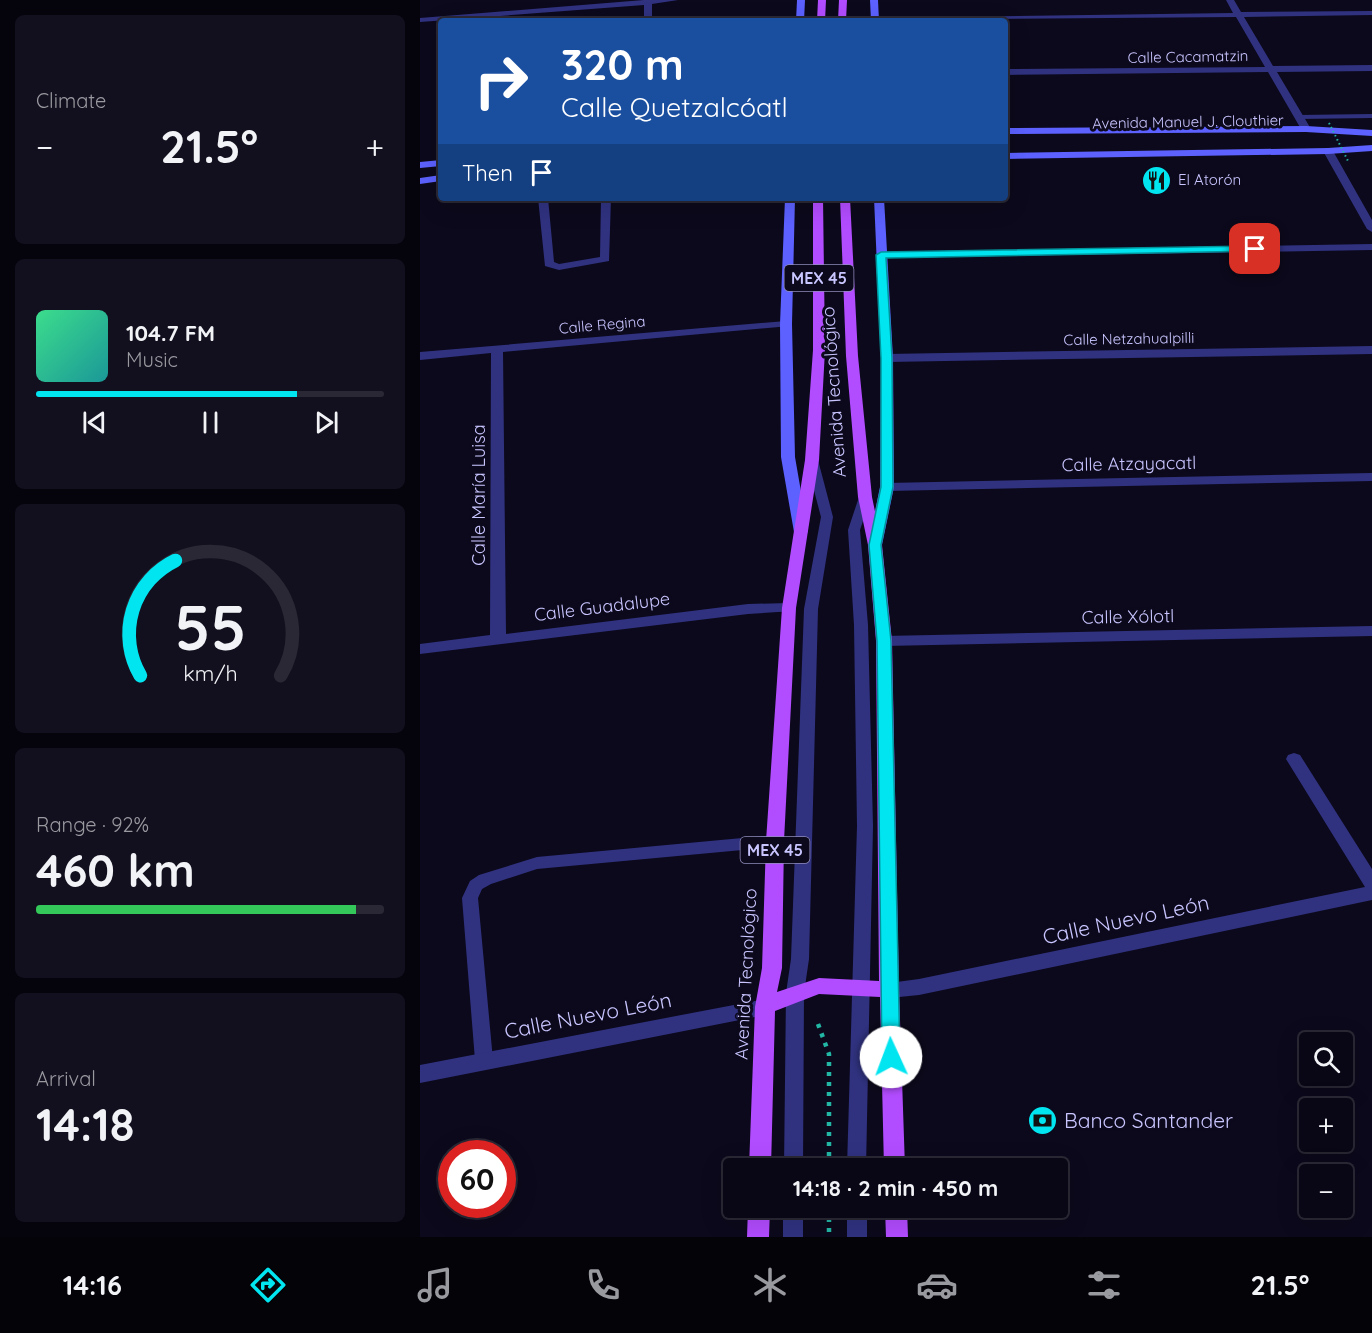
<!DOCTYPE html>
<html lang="en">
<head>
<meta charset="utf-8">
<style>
  :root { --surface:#090715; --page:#12101e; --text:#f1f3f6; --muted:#9999a0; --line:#292834; --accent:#00e5f0 }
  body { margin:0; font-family:Quicksand,sans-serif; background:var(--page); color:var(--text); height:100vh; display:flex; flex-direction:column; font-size:22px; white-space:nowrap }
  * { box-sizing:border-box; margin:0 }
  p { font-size:20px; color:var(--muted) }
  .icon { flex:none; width:33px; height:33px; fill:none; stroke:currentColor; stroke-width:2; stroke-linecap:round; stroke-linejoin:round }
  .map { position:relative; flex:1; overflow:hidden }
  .sheet { display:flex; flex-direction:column; gap:15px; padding:15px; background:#05040c; width:420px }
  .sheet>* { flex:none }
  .top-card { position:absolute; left:18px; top:18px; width:570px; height:183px; border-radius:6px; box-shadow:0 6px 24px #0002,0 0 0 2px var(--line); background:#1a4fa0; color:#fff; overflow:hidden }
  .tools { position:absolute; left:879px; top:1032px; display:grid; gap:12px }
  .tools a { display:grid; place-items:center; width:54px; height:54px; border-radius:6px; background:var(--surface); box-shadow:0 6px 24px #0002,0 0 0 2px var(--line); font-size:30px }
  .speed { position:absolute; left:18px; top:1140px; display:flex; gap:12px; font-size:30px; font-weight:700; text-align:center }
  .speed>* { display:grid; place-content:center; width:78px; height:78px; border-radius:50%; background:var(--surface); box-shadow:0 6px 24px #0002,0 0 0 2px var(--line); line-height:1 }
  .speed .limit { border:9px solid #d22; background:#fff; color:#111 }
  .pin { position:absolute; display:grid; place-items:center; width:51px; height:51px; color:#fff; margin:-26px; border-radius:12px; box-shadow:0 3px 9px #0006 }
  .me { position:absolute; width:66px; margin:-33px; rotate:358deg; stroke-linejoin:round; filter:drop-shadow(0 0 4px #0008) }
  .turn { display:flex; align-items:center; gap:21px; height:126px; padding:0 24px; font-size:27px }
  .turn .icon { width:78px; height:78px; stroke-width:2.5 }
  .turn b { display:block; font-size:42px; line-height:51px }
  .then { display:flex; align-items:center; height:57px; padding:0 24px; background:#0003; gap:12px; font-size:22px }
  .big { font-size:45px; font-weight:800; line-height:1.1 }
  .sheet .card { flex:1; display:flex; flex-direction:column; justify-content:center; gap:9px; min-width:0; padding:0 21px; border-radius:9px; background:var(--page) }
  .sheet .dial { align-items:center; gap:0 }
  .dial svg { height:156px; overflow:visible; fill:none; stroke:var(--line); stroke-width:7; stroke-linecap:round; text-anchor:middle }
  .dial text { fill:var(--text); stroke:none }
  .song { display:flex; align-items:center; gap:18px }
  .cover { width:72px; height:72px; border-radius:9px; background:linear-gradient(135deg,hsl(150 70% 55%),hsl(180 70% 35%)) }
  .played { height:6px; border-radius:3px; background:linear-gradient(90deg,var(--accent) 75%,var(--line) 75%) }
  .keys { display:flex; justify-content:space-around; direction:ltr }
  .heat { display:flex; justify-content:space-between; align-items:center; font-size:33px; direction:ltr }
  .charge { height:9px; border-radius:4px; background:linear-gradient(90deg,#34c759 92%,var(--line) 0) }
  .trip { position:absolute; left:303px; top:1158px; width:345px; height:60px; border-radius:6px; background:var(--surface); box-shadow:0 6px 24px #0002,0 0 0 2px var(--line); font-weight:800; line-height:60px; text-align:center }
  .tabs { display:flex; height:96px; justify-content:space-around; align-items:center; background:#040308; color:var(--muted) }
  .tabs .icon { width:42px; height:42px }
  .tabs .selected { color:var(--accent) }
  .tabs b { font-size:27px; color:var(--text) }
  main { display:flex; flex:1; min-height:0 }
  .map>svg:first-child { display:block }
</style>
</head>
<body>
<main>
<section class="sheet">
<div class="card"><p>Climate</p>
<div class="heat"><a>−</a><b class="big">21.5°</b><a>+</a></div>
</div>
<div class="card">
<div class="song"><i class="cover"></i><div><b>104.7 FM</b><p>Music</p></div></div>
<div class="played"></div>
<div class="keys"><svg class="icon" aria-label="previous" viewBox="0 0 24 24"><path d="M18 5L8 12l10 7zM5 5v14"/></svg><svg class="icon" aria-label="pause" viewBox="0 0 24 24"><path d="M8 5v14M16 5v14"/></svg><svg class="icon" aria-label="next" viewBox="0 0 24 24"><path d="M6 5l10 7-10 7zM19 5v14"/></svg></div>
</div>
<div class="card dial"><svg viewBox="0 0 100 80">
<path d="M14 69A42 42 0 1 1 86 69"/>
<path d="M14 69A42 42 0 0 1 32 10" stroke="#00e5f0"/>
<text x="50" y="56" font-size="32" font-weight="700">55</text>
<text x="50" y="72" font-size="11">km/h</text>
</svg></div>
<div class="card"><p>Range · 92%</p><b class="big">460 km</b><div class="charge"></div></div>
<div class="card"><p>Arrival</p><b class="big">14:18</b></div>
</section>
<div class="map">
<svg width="952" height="1237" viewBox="0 0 952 1237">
  <rect width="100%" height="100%" fill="#0c091c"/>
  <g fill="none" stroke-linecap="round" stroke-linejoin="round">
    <path stroke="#22b6a5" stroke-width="4.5" stroke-dasharray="4 6" stroke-linecap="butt" d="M 398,1024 L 409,1054 L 409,1168
      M 409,1208 L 409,1237"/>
    <path fill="#303280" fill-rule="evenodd" d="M 952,114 L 952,118 L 879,119 L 875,117 L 879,115 Z
      M 392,456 L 398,460 L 413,517 L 398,609 L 389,959 L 384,993 L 383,1168 L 364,1168 L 366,993 L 371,959 L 384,609 L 401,517 L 386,460 Z
      M 445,493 L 451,497 L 440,530 L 448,625 L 453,826 L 446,1168 L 427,1168 L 437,826 L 434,625 L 428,530 L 439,497 Z
      M 355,835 L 361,837 L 363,841 L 361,845 L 355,847 L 117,869 L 71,884 L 62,889 L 58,898 L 73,1060 L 70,1066 L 64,1068 L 58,1066 L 55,1060 L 42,898 L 50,881 L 59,875 L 117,857 Z
      M 363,1208 L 383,1208 L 383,1237 L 363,1237 Z
      M 427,1208 L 447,1208 L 447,1237 L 427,1237 Z"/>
    <path fill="#303280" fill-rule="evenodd" d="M 224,0 L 258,0 L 232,4 L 232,21 L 224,21 L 224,5 L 0,22 L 0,18 Z
      M 806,0 L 814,0 L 821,12 L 952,11 L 952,15 L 824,17 L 853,66 L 952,65 L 952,71 L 857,72 L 891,129 L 886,132 L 881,129 L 848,72 L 585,75 L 585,69 L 845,67 L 816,17 L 451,20 L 455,18 L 813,13 Z
      M 905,149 L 913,151 L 952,220 L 952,232 L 947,229 L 903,151 Z
      M 118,198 L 128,198 L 134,262 L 139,264 L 180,257 L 181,198 L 191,198 L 189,261 L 139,270 L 125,266 Z
      M 952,244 L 952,250 L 461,258 L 456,255 L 461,252 Z
      M 366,321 L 372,324 L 370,326 L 83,352 L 86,634 L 328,604 L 369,603 L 374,605 L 376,608 L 374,611 L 328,614 L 0,654 L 0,644 L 70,635 L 71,353 L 0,360 L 0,352 Z
      M 952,346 L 952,354 L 467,362 L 461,358 L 467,354 Z
      M 952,473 L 952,481 L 467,491 L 460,487 L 467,483 Z
      M 952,626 L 952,636 L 464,646 L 456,641 L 464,636 Z
      M 874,753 L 880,755 L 952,869 L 952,900 L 499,995 L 469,998 L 462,996 L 459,990 L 462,984 L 499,979 L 945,887 L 866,759 L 868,755 Z
      M 345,999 L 352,1001 L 355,1007 L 352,1013 L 345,1015 L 0,1083 L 0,1065 Z"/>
    <path fill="#5c61ff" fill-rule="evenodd" d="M 377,0 L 385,0 L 384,21 L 376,21 Z
      M 450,0 L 458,0 L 459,21 L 451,21 Z
      M 886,126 L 952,130 L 952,136 L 886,132 L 585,134 L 585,128 Z
      M 952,145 L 952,151 L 908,154 L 585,159 L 585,153 L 908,148 Z
      M 21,160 L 21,166 L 0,168 L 0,162 Z
      M 21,175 L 21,181 L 0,184 L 0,178 Z
      M 365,198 L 375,198 L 372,324 L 375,457 L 388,532 L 381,536 L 374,532 L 361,457 L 360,324 Z
      M 454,198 L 464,198 L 473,358 L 474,487 L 462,545 L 455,549 L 448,545 L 460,487 L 461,358 Z"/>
    <path fill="#b24cff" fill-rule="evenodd" d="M 398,0 L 406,0 L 405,21 L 397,21 Z
      M 419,0 L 427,0 L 426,21 L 418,21 Z
      M 393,198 L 403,198 L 405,350 L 399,460 L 376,608 L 364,841 L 362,968 L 357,992 L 399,978 L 459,981 L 456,641 L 448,545 L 438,497 L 426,356 L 420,198 L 430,198 L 438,356 L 452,497 L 462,545 L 472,641 L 479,990 L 485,1168 L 464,1168 L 460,997 L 399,994 L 355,1011 L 351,1168 L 329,1168 L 335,1007 L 342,968 L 346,841 L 362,608 L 385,460 L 393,350 Z
      M 328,1208 L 350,1208 L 349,1237 L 327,1237 Z
      M 465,1208 L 487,1208 L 488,1237 L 466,1237 Z"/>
    <path stroke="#22b6a5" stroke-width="2" stroke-dasharray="1.5 3" stroke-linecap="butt" d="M 909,123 L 929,163"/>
  </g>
  <path fill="#00e5f0" stroke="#00959c" stroke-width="1.5" d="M 835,246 L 839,247 L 839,251 L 466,258 L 472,358 L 473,487 L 461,545 L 471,641 L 480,1057 L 478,1062 L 471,1065 L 465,1062 L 462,1057 L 457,641 L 449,545 L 461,487 L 461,358 L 456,255 L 461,252 Z"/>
  <defs>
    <symbol id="restaurant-disc" viewBox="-11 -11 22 22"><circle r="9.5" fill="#00e5f0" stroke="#0c091c"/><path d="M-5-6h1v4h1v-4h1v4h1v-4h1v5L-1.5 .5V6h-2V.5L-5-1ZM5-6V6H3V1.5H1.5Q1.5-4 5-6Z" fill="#111"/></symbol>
    <symbol id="bank-disc" viewBox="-11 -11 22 22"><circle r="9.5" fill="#00e5f0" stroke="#0c091c"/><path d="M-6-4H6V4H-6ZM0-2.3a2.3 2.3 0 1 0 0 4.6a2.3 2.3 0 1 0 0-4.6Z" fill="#111"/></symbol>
  </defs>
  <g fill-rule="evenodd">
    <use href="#restaurant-disc" x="720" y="164" width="33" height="33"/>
    <use href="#bank-disc" x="606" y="1104" width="33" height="33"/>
  </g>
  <g text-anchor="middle" stroke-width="6" stroke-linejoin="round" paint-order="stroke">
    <g font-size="15" fill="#c8c5ff" stroke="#0c091c">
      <text transform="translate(768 57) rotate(-1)" y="5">Calle Cacamatzin</text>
      <text transform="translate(768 122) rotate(-1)" y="5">Avenida Manuel J. Clouthier</text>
      <text transform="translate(182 325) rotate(-5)" y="5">Calle Regina</text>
      <text transform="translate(709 339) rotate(-1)" y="5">Calle Netzahualpilli</text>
    </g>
    <g font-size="15" fill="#c8c5ff" stroke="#0c091c" text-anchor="start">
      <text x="758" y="185">El Atorón</text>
    </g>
    <g fill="#0c091c" stroke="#908dbb" stroke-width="1.5">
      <rect x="364.5" y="265" width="69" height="26" rx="4.5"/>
      <rect x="320.5" y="837" width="69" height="26" rx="4.5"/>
    </g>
    <g font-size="16" font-weight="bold" fill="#c8c5ff">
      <text x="399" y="284">MEX 45</text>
      <text x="355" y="856">MEX 45</text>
    </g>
    <g font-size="18" fill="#c8c5ff" stroke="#0c091c">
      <text transform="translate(414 392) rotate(-94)" y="6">Avenida Tecnológico</text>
      <text transform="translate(709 464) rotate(-1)" y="6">Calle Atzayacatl</text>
      <text transform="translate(59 495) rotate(-90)" y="6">Calle María Luisa</text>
      <text transform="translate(182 607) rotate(-7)" y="6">Calle Guadalupe</text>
      <text transform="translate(708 617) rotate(-1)" y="6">Calle Xólotl</text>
      <text transform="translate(326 974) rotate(-87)" y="6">Avenida Tecnológico</text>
    </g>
    <g font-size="21" fill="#c8c5ff" stroke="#0c091c">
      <text transform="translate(706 920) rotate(-12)" y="7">Calle Nuevo León</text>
      <text transform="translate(168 1016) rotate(-11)" y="7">Calle Nuevo León</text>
    </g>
    <g font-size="21" fill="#c8c5ff" stroke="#0c091c" text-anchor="start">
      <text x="644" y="1128">Banco Santander</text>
    </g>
  </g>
</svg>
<div class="tools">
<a><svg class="icon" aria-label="search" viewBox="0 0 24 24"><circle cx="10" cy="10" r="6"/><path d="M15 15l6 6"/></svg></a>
<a>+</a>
<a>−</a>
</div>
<div class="speed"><div class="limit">60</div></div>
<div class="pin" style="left:835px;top:249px;background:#d93025"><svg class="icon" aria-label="arrive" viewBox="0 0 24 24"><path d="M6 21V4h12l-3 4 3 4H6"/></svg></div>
<svg class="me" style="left:471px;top:1057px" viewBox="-20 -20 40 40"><circle r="19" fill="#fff"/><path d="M0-13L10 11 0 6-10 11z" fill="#00e5f0"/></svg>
<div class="trip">14:18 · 2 min · 450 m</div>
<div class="top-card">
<div class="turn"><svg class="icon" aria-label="right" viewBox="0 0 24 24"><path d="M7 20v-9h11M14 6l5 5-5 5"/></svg><div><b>320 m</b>Calle Quetzalcóatl</div></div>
<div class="then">Then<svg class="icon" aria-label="arrive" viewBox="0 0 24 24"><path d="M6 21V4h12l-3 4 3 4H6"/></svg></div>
</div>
</div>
</main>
<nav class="tabs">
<b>14:16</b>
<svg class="icon selected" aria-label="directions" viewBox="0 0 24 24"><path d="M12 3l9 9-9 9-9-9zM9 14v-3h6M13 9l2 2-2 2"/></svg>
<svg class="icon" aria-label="music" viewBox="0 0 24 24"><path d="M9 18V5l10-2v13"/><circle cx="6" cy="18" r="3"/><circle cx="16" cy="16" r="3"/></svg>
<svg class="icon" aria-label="phone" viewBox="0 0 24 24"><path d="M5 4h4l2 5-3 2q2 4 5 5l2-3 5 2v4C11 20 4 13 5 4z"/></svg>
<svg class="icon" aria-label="climate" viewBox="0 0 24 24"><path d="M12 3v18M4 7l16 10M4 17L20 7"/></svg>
<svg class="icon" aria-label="car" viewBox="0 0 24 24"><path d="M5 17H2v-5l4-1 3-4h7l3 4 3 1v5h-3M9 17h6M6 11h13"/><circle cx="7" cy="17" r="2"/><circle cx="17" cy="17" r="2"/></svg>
<svg class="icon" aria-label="filters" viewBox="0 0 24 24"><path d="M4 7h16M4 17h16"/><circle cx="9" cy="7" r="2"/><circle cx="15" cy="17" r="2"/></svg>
<b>21.5°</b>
</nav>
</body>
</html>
